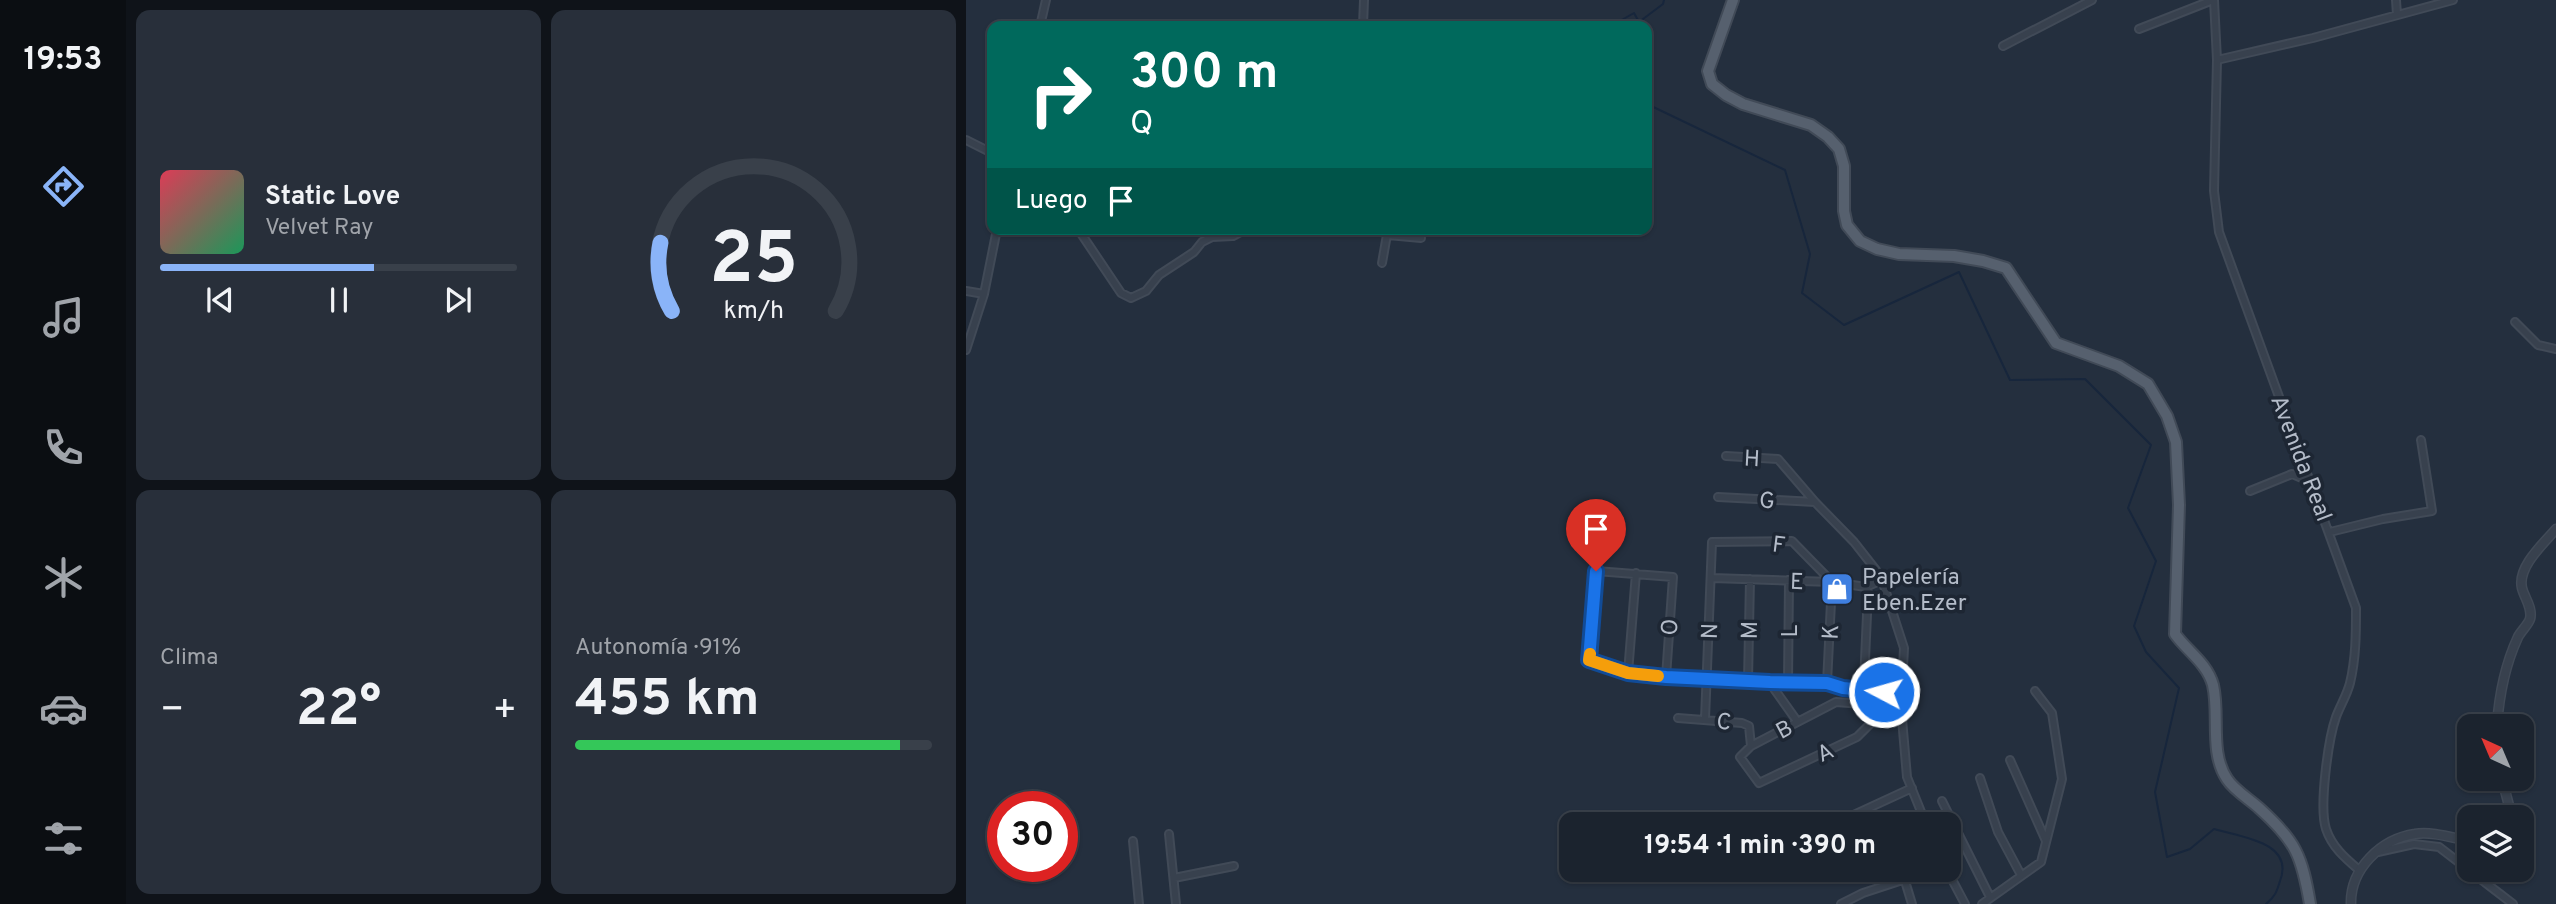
<!DOCTYPE html>
<html lang="es">
<head>
<meta charset="utf-8">
<style>
  :root { --surface:#1b232e; --page:#282f3a; --text:#f1f3f6; --muted:#a0a4aa; --line:#39404a; --accent:#8ab4f8 }
  body { margin:0; font-family:Overpass,sans-serif; background:var(--page); color:var(--text); height:100vh; display:flex; flex-direction:column; font-size:26px; white-space:nowrap }
  * { box-sizing:border-box; margin:0 }
  p { font-size:23px; color:var(--muted) }
  .icon { flex:none; width:38px; height:38px; fill:none; stroke:currentColor; stroke-width:2; stroke-linecap:round; stroke-linejoin:round }
  .map { position:relative; flex:1; overflow:hidden }
  .details { display:flex; flex-direction:column; gap:10px; padding:10px; background:#0f1319; width:840px }
  .details>* { flex:none }
  .top-card { position:absolute; left:21px; top:21px; width:665px; height:214px; border-radius:14px; box-shadow:0 2px 5px #0004,0 0 0 2px var(--line); background:#00695c; color:#fff; overflow:hidden }
  .needle { width:46px; rotate:316deg }
  .buttons { position:absolute; left:1491px; top:714px; display:grid; gap:14px }
  .buttons a { display:grid; place-items:center; width:77px; height:77px; border-radius:14px; background:var(--surface); box-shadow:0 2px 5px #0004,0 0 0 2px var(--line); font-size:35px }
  .speed { position:absolute; left:21px; top:791px; display:flex; gap:14px; font-size:35px; font-weight:700; text-align:center }
  .speed>* { display:grid; place-content:center; width:91px; height:91px; border-radius:50%; background:var(--surface); box-shadow:0 2px 5px #0004,0 0 0 2px var(--line); line-height:1 }
  .speed .limit { border:10px solid #d22; background:#fff; color:#111 }
  .pin { position:absolute; display:grid; place-items:center; width:60px; height:60px; color:#fff; margin:-72px -30px; border-radius:50% 50% 50% 0; rotate:-45deg; box-shadow:0 0 7px #0007 }
  .pin .icon { rotate:45deg }
  .me { position:absolute; width:77px; margin:-38px; rotate:276deg; stroke-linejoin:round; filter:drop-shadow(0 0 5px #0008) }
  .turn { display:flex; align-items:center; gap:24px; height:147px; padding:0 28px; font-size:32px }
  .turn .icon { width:91px; height:91px; stroke-width:2.5 }
  .turn b { display:block; font-size:49px; line-height:60px }
  .then { display:flex; align-items:center; height:66px; padding:0 28px; background:#0003; gap:14px; font-size:26px }
  .big { font-size:52px; font-weight:700; line-height:1.1 }
  .details .widget { flex:1; display:flex; flex-direction:column; justify-content:center; gap:10px; min-width:0; padding:0 24px; border-radius:14px; background:var(--page) }
  .details .dial { align-items:center; gap:0 }
  .dial svg { height:182px; overflow:visible; fill:none; stroke:var(--line); stroke-width:7; stroke-linecap:round; text-anchor:middle }
  .dial text { fill:var(--text); stroke:none }
  .song { display:flex; align-items:center; gap:21px }
  .cover { width:84px; height:84px; border-radius:10px; background:linear-gradient(135deg,hsl(350 70% 55%),hsl(150 70% 35%)) }
  .played { height:7px; border-radius:4px; background:linear-gradient(90deg,var(--accent) 60%,var(--line) 60%) }
  .keys { display:flex; justify-content:space-around; direction:ltr }
  .heat { display:flex; justify-content:space-between; align-items:center; font-size:38px; direction:ltr }
  .charge { height:10px; border-radius:5px; background:linear-gradient(90deg,#34c759 91%,var(--line) 0) }
  .details .tiles { flex:1; display:grid; gap:10px; grid-template-columns:repeat(2,1fr) }
  .trip { position:absolute; left:593px; top:812px; width:402px; height:70px; border-radius:14px; background:var(--surface); box-shadow:0 2px 5px #0004,0 0 0 2px var(--line); font-weight:700; line-height:70px; text-align:center }
  main { display:flex; flex:1; min-height:0 }
  .dock { display:flex; flex-direction:column; width:126px; justify-content:space-around; align-items:center; background:#0b0e12; color:var(--muted) }
  .dock .icon { width:49px; height:49px }
  .dock .on { color:var(--accent) }
  .dock b { font-size:32px; color:var(--text) }
  .map>svg:first-child { display:block }
</style>
</head>
<body>
<main>
<nav class="dock">
<b>19:53</b>
<svg class="icon on" aria-label="directions" viewBox="0 0 24 24"><path d="M12 3l9 9-9 9-9-9zM9 14v-3h6M13 9l2 2-2 2"/></svg>
<svg class="icon" aria-label="music" viewBox="0 0 24 24"><path d="M9 18V5l10-2v13"/><circle cx="6" cy="18" r="3"/><circle cx="16" cy="16" r="3"/></svg>
<svg class="icon" aria-label="phone" viewBox="0 0 24 24"><path d="M5 4h4l2 5-3 2q2 4 5 5l2-3 5 2v4C11 20 4 13 5 4z"/></svg>
<svg class="icon" aria-label="climate" viewBox="0 0 24 24"><path d="M12 3v18M4 7l16 10M4 17L20 7"/></svg>
<svg class="icon" aria-label="car" viewBox="0 0 24 24"><path d="M5 17H2v-5l4-1 3-4h7l3 4 3 1v5h-3M9 17h6M6 11h13"/><circle cx="7" cy="17" r="2"/><circle cx="17" cy="17" r="2"/></svg>
<svg class="icon" aria-label="filters" viewBox="0 0 24 24"><path d="M4 7h16M4 17h16"/><circle cx="9" cy="7" r="2"/><circle cx="15" cy="17" r="2"/></svg>
</nav>
<section class="details">
<div class="tiles">
<div class="widget">
<div class="song"><i class="cover"></i><div><b>Static Love</b><p>Velvet Ray</p></div></div>
<div class="played"></div>
<div class="keys"><svg class="icon" aria-label="previous" viewBox="0 0 24 24"><path d="M18 5L8 12l10 7zM5 5v14"/></svg><svg class="icon" aria-label="pause" viewBox="0 0 24 24"><path d="M8 5v14M16 5v14"/></svg><svg class="icon" aria-label="next" viewBox="0 0 24 24"><path d="M6 5l10 7-10 7zM19 5v14"/></svg></div>
</div>
<div class="widget dial"><svg viewBox="0 0 100 80">
<path d="M14 69A42 42 0 1 1 86 69"/>
<path d="M14 69A42 42 0 0 1 9 39" stroke="#8ab4f8"/>
<text x="50" y="56" font-size="32" font-weight="700">25</text>
<text x="50" y="72" font-size="11">km/h</text>
</svg></div>
<div class="widget"><p>Clima</p>
<div class="heat"><a>−</a><b class="big">22°</b><a>+</a></div>
</div>
<div class="widget"><p>Autonomía · 91%</p><b class="big">455 km</b><div class="charge"></div></div>
</div>
</section>
<div class="map">
<svg width="1590" height="904" viewBox="0 0 1590 904">
  <rect width="100%" height="100%" fill="#242f3e"/>
  <g fill="none" stroke-linecap="round" stroke-linejoin="round">
    <path stroke="#17263c" stroke-width="2" d="M 645,26 L 668,13 L 673,22 L 697,4 L 698,0
      M 681,104 L 819,170 L 844,254 L 836,293 L 878,325 L 993,272 L 1044,380 L 1119,379 L 1185,445 L 1162,508 L 1190,561 L 1168,626 L 1180,652 L 1213,688 L 1189,792 L 1201,857 L 1224,849 L 1248,829 C 1275,837 1329,842 1314,881 C 1311,891 1309,897 1300,904"/>
    <defs>
      <path id="minor" d="M 1248,0 L 1251,60 L 1248,191 L 1253,232 L 1390,608 C 1390,633 1390,658 1384,683 C 1381,695 1374,706 1370,717 C 1362,740 1353,807 1360,829 C 1366,847 1379,858 1393,870
        M 1430,0 L 1431,15
        M 74,26 L 80,0
        M 397,26 L 398,0
        M 1173,29 L 1247,0
        M 1037,46 L 1126,0
        M 1251,60 L 1347,38 L 1487,0
        M 0,140 L 26,153
        M 112,229 L 155,293 L 165,298 L 180,291 L 193,275 L 228,252 L 236,242 L 246,237 L 267,236 L 280,229
        M 422,235 L 455,238
        M 416,263 L 422,229
        M 0,291 L 18,294
        M 1549,322 L 1572,345 L 1590,349
        M 0,350 L 18,294 L 31,229
        M 760,456 L 812,459 L 849,502 L 888,542 L 910,570 L 916,580 L 938,648 L 935,707 L 941,777 L 960,824
        M 1284,491 L 1326,474 L 1347,483
        M 752,497 L 849,502
        M 1364,532 L 1417,519 L 1466,511 L 1455,440
        M 746,578 L 866,582 L 900,587 L 916,580
        M 662,673 L 670,573
        M 700,677 L 707,577 L 630,571 L 623,660 L 662,673 L 700,677 L 804,683 L 861,683 L 898,691 L 937,693
        M 782,681 L 784,579
        M 804,683 L 831,721
        M 822,683 L 823,580
        M 897,705 L 902,592 L 900,587
        M 908,706 L 904,724 L 891,737 L 793,783 L 774,757 L 785,746 L 870,702 L 935,707
        M 712,718 L 776,723 L 783,726 L 785,746
        M 739,719 L 746,542 L 826,541 L 866,582 L 861,683
        M 1044,760 L 1080,841
        M 1014,778 L 1032,832 L 1055,875
        M 976,801 L 1024,897
        M 868,824 L 946,788
        M 203,834 L 210,904
        M 167,841 L 173,904
        M 1412,852 L 1448,844 L 1473,847 L 1547,904
        M 981,870 L 999,904
        M 208,878 L 268,866
        M 939,881 L 946,904
        M 875,904 L 897,893 L 967,870
        M 1016,904 L 1075,862 L 1096,779 L 1086,713 L 1069,691"/>
      <path id="tertiary" d="M 1531,726 C 1533,696 1539,665 1552,637 C 1555,631 1562,625 1564,619 C 1567,608 1558,597 1556,588 C 1551,567 1578,543 1590,529
        M 1536,779 L 1546,817
        M 1385,904 C 1384,869 1415,839 1449,834 C 1465,831 1487,838 1503,841"/>
      <path id="primary" d="M 767,0 L 742,71 L 746,84 L 760,95 L 777,104 L 845,125 L 862,137 L 873,149 L 878,166 L 878,211 L 881,225 L 894,241 L 911,249 L 933,254 L 988,256 L 1017,261 L 1040,268 L 1090,343 L 1153,366 L 1182,384 L 1201,416 L 1210,442 L 1213,505 L 1209,634 C 1221,651 1241,663 1247,685 C 1254,715 1243,752 1261,779 C 1268,790 1283,799 1293,808 C 1330,841 1336,856 1344,904"/>
    </defs>
    <use href="#minor" stroke="#414a57" stroke-width="10"/>
    <use href="#tertiary" stroke="#414a57" stroke-width="11"/>
    <use href="#primary" stroke="#414a57" stroke-width="14"/>
    <use href="#minor" stroke="#38414e" stroke-width="6"/>
    <use href="#tertiary" stroke="#38414e" stroke-width="8"/>
    <use href="#primary" stroke="#56606e" stroke-width="10"/>
  </g>
  <g fill="none" stroke-linecap="round" stroke-linejoin="round">
    <defs>
      <path id="route" d="M 630,571 L 623,660 L 662,673 L 700,677 L 804,682 L 861,683 L 877,688 L 918,692"/>
    </defs>
    <use href="#route" stroke="#114b97" stroke-width="18"/>
    <use href="#route" stroke="#1a73e8" stroke-width="12"/>
    <path stroke="#f59e0b" stroke-width="12" d="M 624,654 L 623,660 L 662,673 L 692,676"/>
  </g>
  <defs>
    <symbol id="shop-square" viewBox="-11 -11 22 22"><rect x="-9" y="-9" width="18" height="18" rx="4" fill="#3f7fe0" stroke="#1d2633"/><path d="M-5-2.5h2.3a2.7 3.5 0 0 1 5.4 0H5L5.5 6h-11ZM-1.5-2.5h3a1.5 2.3 0 0 0-3 0Z" fill="#fff"/></symbol>
  </defs>
  <g fill-rule="evenodd">
    <use href="#shop-square" x="852" y="570" width="38" height="38"/>
  </g>
  <g text-anchor="middle" stroke-width="7" stroke-linejoin="round" paint-order="stroke">
    <g font-size="23" fill="#b4bcc9" stroke="#1d2633">
      <text transform="translate(786 458) rotate(3)" y="8">H</text>
      <text transform="translate(1336 458) rotate(69)" y="8">Avenida Real</text>
      <text transform="translate(801 500) rotate(3)" y="8">G</text>
      <text transform="translate(813 544) rotate(7)" y="8">F</text>
      <text transform="translate(831 581) rotate(2)" y="8">E</text>
      <text transform="translate(703 627) rotate(-86)" y="8">O</text>
      <text transform="translate(783 630) rotate(-89)" y="8">M</text>
      <text transform="translate(743 631) rotate(-88)" y="8">N</text>
      <text transform="translate(823 631) rotate(-90)" y="8">L</text>
      <text transform="translate(864 632) rotate(-87)" y="8">K</text>
      <text transform="translate(758 721) rotate(6)" y="8">C</text>
      <text transform="translate(818 729) rotate(-28)" y="8">B</text>
      <text transform="translate(859 752) rotate(-25)" y="8">A</text>
    </g>
    <g font-size="23" fill="#b4bcc9" stroke="#1d2633" text-anchor="start">
      <text x="896" y="584">Papelería<tspan x="896" dy="26">Eben.Ezer</tspan></text>
    </g>
  </g>
</svg>
<div class="buttons">
<a><svg class="needle" viewBox="-14 -14 28 28"><path d="M0-13l5 13h-10z" fill="#e53935"/><path d="M0 13l5-13h-10z" fill="#a0a4aa"/></svg></a>
<a><svg class="icon" aria-label="layers" viewBox="0 0 24 24"><path d="M12 4l9 5-9 5-9-5zM3 14l9 5 9-5"/></svg></a>
</div>
<div class="speed"><div class="limit">30</div></div>
<div class="pin" style="left:630px;top:571px;background:#d93025"><svg class="icon" aria-label="arrive" viewBox="0 0 24 24"><path d="M6 21V4h12l-3 4 3 4H6"/></svg></div>
<svg class="me" style="left:918px;top:692px" viewBox="-20 -20 40 40"><circle r="17" fill="#1a73e8" stroke="#fff" stroke-width="3"/><path d="M0-11L8 9 0 5-8 9z" fill="#fff"/></svg>
<div class="trip">19:54 · 1 min · 390 m</div>
<div class="top-card">
<div class="turn"><svg class="icon" aria-label="right" viewBox="0 0 24 24"><path d="M7 20v-9h11M14 6l5 5-5 5"/></svg><div><b>300 m</b>Q</div></div>
<div class="then">Luego<svg class="icon" aria-label="arrive" viewBox="0 0 24 24"><path d="M6 21V4h12l-3 4 3 4H6"/></svg></div>
</div>
</div>
</main>
</body>
</html>
